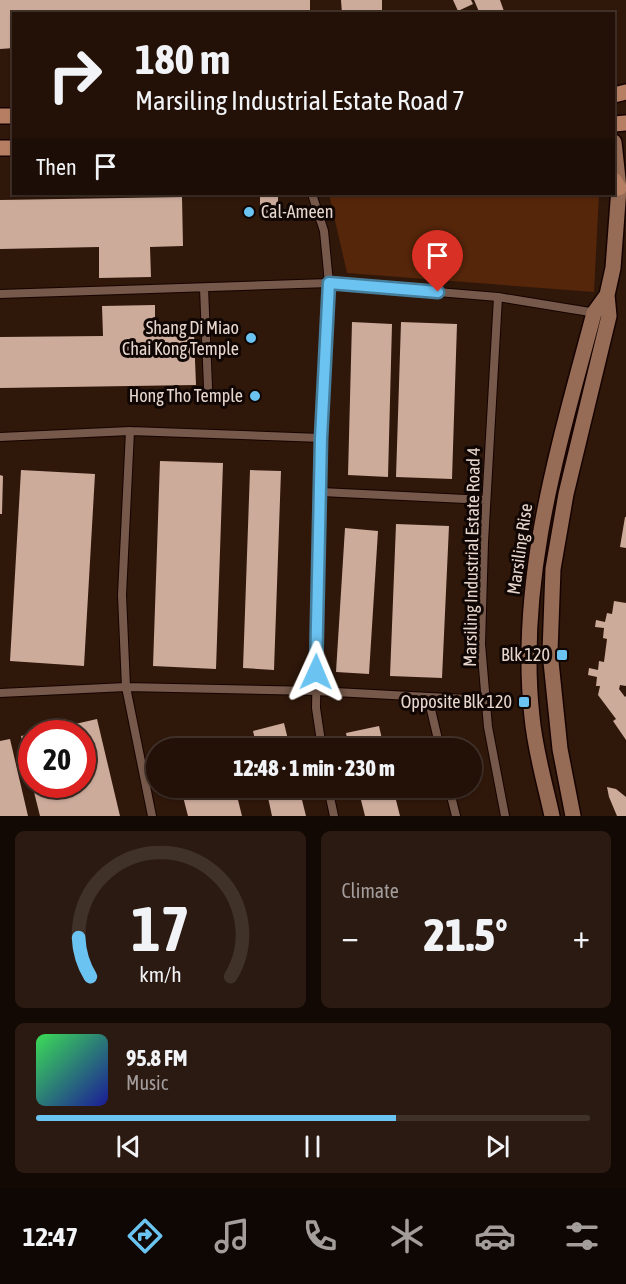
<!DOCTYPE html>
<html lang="en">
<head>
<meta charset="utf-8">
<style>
  :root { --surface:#231108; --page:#2b1a12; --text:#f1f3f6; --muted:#a39d9c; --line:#403129; --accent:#6bc3f2 }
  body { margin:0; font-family:"Asap Condensed",sans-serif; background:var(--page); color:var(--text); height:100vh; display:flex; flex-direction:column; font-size:22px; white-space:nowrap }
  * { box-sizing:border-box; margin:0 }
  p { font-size:20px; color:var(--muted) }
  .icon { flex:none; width:33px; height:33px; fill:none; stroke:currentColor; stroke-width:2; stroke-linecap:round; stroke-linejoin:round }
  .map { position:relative; height:816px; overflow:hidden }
  .panel { display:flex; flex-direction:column; gap:15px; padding:15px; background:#130904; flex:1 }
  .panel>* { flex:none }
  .guide { position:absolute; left:12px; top:12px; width:603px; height:183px; border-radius:0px; box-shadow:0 2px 4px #0004,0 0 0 2px var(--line); background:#231108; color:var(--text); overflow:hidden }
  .speed { position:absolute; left:18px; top:720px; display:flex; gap:12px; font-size:30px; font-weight:700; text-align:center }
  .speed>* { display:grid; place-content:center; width:78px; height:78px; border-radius:50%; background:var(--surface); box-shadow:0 2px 4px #0004,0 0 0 2px var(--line); line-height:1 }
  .speed .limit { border:9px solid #d22; background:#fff; color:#111 }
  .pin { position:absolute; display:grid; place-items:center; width:51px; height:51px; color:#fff; margin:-62px -26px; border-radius:50% 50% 50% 0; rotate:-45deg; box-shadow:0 0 6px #0007 }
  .pin .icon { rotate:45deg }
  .me { position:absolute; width:66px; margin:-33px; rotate:1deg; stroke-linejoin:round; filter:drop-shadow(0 0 4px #0008) }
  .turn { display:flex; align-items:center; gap:21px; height:126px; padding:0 24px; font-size:27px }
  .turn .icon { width:78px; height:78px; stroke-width:2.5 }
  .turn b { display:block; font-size:42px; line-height:51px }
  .then { display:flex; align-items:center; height:57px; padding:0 24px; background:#0003; gap:12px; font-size:22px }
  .big { font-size:45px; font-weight:800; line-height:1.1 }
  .panel .card { flex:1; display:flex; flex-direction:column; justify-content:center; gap:9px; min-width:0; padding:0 21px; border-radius:9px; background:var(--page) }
  .panel .dial { align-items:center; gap:0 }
  .dial svg { height:156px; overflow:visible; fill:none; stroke:var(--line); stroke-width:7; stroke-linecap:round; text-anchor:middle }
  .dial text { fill:var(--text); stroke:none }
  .song { display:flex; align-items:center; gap:18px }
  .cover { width:72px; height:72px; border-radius:9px; background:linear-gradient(135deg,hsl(130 70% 55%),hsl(240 70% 35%)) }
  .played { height:6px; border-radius:3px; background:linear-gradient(90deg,var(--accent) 65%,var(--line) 65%) }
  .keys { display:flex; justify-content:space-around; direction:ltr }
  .heat { display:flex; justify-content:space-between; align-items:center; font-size:33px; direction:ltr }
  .panel .tiles { flex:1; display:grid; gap:15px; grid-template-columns:1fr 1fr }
  .card:last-child { grid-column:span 2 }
  .trip { position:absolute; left:146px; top:738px; width:336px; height:60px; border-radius:30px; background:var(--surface); box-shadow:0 2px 4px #0004,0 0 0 2px var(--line); font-weight:800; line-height:60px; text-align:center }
  .tabs { display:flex; height:96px; justify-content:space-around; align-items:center; background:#0e0703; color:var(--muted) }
  .tabs .icon { width:42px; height:42px }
  .tabs .on { color:var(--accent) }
  .tabs b { font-size:27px; color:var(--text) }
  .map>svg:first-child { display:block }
</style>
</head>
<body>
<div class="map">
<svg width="626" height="816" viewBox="0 0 626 816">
  <rect width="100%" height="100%" fill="#2f170a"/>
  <path fill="#55260a" d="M 329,194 L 599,194 L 594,292 L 347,273 Z"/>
  <path fill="#ccab9b" d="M 0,0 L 310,0 L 310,14 L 14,14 L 14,48 L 0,49 Z
    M 341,0 L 382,0 L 382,14 L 342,14 Z
    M 453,0 L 471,0 L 473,4 L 458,11 Z
    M 474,0 L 500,0 L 505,14 L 480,14 Z
    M 260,196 L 278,196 L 278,216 L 260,216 Z
    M 182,197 L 183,246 L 150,247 L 151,277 L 99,278 L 99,247 L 0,249 L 0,200 Z
    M 155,305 L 155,336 L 194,335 L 196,385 L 0,388 L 0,337 L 103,336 L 102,306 Z
    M 352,322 L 392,324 L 388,477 L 348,475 Z
    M 401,322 L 457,324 L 452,479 L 396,477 Z
    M 160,461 L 223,463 L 216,669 L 153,666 Z
    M 21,470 L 95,474 L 84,666 L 10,661 Z
    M 250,470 L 281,471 L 274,670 L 243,668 Z
    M 0,475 L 3,476 L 2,514 L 0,514 Z
    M 625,517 L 626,517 L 626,548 L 620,547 Z
    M 396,524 L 449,526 L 442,678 L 390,676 Z
    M 345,528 L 378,531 L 369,674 L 336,672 Z
    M 614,601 L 626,603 L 626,686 L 620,685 L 619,689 L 625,697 L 626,696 L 626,740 L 613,721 L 616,719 L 598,695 L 600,686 L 596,686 L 597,677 L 588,675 L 589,668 L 598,670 L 599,661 L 604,662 L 607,639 L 603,638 L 604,628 L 595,627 L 596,620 L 605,622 L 607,613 L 612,614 Z
    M 97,719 L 120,816 L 40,816 L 32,784 L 82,784 L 82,734 L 36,733 Z
    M 284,723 L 290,748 L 257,748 L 253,731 Z
    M 379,726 L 384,748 L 349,748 L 346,733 Z
    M 32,734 L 32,777 L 31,777 L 21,736 Z
    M 10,739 L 28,816 L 0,816 L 0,741 Z
    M 607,787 L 616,789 L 626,797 L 626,816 L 617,816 L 609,797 Z
    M 187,788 L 235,788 L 242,816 L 188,816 L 181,789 Z
    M 266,788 L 299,788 L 306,816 L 272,816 Z
    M 358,788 L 393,788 L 400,816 L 365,816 Z"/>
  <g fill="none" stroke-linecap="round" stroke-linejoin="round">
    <defs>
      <path id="lane" d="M 312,194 L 324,231 L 329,283 L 321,438 L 318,594 L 316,708 L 322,748
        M 204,288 L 208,387
        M 0,294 L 329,283 L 498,297 L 596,313
        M 498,297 L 484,542 L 481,644 L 488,727 L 505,816
        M 130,431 L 122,595 L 126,687 L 152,816
        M 0,437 L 130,431 L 321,438
        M 321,492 L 486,500
        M 0,693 L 126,687 L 316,691 L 486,700
        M 428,697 L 440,748
        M 328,788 L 334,816
        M 449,788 L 456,816"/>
      <path id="secondary" d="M 552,816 C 545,784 535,750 532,717 C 517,579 559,445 594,313 L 607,295
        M 573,816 L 560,749 L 550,652 L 553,569 L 566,494 L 609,316 L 607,295 L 613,268 L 619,188 L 614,142"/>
      <path id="primary" d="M 614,95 L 626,92
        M 0,116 L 14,116
        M 614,124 L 626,123
        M 0,148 L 14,148
        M 614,180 L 619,188"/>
    </defs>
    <use href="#lane" stroke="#160300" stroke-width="10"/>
    <use href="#secondary" stroke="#160300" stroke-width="18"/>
    <use href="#primary" stroke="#160300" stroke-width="18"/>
    <use href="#lane" stroke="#76594a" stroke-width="8"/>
    <use href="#secondary" stroke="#966c56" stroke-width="15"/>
    <use href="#primary" stroke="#b67f63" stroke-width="15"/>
  </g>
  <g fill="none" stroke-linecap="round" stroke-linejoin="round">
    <defs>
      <path id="route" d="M 316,672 L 321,438 L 329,283 L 438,292"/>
    </defs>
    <use href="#route" stroke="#467f9d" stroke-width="15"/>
    <use href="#route" stroke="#6bc3f2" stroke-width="10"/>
  </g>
  <g fill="#6bc3f2" stroke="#100603" stroke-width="2">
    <circle cx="249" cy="212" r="6"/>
    <circle cx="251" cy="338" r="6"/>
    <circle cx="255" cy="396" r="6"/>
    <rect x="556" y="649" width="12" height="12" rx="3"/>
    <rect x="518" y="696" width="12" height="12" rx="3"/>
  </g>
  <g text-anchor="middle" stroke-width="6" stroke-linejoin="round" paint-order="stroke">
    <g font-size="18" fill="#e8d7ce" stroke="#100603" text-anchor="end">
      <text x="261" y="218" text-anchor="start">Cal-Ameen</text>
      <text x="239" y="334">Shang Di Miao<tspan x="239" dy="21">Chai Kong Temple</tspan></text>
      <text x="243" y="402">Hong Tho Temple</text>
      <text x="550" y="661">Blk 120</text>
      <text x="512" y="708">Opposite Blk 120</text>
    </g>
    <g font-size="18" fill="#e8d7ce" stroke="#100603">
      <text transform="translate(520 549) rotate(-82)" y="6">Marsiling Rise</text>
      <text transform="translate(472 557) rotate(-89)" y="6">Marsiling Industrial Estate Road 4</text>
    </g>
  </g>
</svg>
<div class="speed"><div class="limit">20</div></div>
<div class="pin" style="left:438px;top:292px;background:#d93025"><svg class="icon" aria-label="arrive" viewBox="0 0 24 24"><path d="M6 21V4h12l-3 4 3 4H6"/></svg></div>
<svg class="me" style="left:316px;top:672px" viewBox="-20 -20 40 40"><path d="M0-17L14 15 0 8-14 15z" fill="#6bc3f2" stroke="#fff" stroke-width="4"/></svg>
<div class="trip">12:48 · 1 min · 230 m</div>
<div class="guide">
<div class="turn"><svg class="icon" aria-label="right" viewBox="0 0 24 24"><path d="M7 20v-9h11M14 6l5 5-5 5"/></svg><div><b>180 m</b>Marsiling Industrial Estate Road 7</div></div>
<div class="then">Then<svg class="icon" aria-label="arrive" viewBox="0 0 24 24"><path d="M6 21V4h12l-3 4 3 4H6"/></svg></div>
</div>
</div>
<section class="panel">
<div class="tiles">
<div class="card dial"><svg viewBox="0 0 100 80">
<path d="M14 69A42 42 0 1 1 86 69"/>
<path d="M14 69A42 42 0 0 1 8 49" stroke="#6bc3f2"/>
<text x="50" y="56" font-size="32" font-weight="700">17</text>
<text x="50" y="72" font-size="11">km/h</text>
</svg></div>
<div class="card"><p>Climate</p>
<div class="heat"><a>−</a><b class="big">21.5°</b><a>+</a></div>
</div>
<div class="card">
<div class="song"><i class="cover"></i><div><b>95.8 FM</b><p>Music</p></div></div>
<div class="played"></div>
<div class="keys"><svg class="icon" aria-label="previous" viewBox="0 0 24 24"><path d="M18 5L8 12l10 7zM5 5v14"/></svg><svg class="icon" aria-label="pause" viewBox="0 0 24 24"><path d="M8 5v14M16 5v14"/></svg><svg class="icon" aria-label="next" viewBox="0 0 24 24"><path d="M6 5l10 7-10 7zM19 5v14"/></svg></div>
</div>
</div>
</section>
<nav class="tabs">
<b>12:47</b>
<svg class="icon on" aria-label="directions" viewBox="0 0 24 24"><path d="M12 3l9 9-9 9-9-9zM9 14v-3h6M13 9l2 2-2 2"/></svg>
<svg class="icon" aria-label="music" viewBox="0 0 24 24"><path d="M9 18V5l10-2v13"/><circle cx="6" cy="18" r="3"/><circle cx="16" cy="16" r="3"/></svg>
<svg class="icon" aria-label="phone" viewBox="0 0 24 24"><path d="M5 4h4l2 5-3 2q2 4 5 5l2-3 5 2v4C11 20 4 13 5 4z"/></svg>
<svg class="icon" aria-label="climate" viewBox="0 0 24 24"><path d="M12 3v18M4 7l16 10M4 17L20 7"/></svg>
<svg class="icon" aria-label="car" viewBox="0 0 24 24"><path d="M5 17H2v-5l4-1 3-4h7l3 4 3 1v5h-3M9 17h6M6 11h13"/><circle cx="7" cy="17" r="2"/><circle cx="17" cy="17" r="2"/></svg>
<svg class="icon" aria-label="filters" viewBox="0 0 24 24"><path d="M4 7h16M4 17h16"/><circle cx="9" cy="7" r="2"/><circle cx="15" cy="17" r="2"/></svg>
</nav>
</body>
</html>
